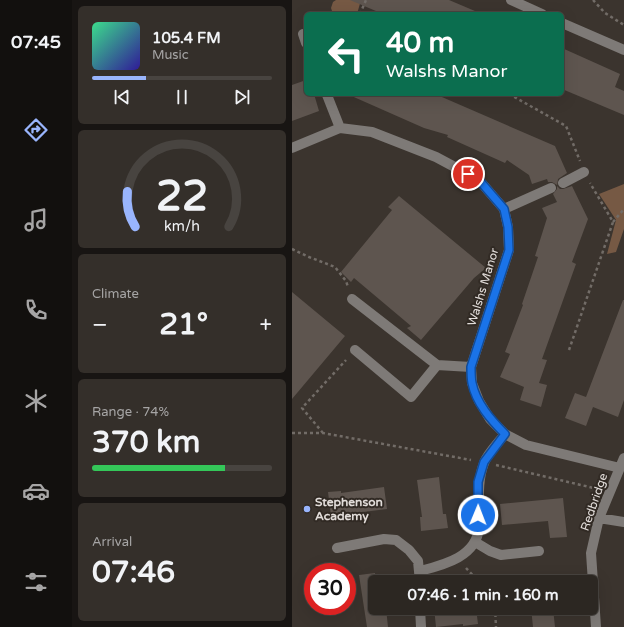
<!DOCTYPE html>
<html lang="en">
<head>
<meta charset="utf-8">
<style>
  :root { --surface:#2c2722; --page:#342f2a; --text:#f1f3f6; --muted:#a6a5a5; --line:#484440; --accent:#99b5fd }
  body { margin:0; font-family:"Varela Round",sans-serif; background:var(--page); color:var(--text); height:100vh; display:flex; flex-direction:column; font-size:15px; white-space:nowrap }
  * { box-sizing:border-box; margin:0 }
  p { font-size:13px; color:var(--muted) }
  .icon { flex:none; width:22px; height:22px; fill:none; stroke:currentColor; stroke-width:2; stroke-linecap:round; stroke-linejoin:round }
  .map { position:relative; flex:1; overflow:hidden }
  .sheet { display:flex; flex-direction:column; gap:6px; padding:6px; background:#181513; width:220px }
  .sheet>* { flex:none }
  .top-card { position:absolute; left:12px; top:12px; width:260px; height:84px; border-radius:6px; box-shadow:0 4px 16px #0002,0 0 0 1px var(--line); background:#0b6e4f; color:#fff; overflow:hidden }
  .speed { position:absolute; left:12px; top:563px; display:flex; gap:8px; font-size:20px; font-weight:700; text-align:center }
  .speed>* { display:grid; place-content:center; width:52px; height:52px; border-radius:50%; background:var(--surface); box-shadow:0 4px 16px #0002,0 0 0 1px var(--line); line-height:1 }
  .speed .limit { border:6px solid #d22; background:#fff; color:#111 }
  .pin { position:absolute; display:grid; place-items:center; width:34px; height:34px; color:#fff; margin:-17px; border:2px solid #fff; border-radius:50%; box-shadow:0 1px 4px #0007 }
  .me { position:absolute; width:44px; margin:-22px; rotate:1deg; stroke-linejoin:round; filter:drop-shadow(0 0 3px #0008) }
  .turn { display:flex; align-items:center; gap:14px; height:84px; padding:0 16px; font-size:18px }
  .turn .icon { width:52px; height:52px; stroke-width:2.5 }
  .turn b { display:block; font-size:28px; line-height:34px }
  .big { font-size:30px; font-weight:700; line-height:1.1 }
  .sheet .tile { flex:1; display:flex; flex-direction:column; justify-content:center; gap:6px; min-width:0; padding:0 14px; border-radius:6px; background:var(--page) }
  .sheet .dial { align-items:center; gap:0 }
  .dial svg { height:104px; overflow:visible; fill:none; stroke:var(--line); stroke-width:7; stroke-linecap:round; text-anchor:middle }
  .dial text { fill:var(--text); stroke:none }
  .song { display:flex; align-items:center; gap:12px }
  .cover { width:48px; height:48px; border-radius:6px; background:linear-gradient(135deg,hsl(150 70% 55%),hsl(250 70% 35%)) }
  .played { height:4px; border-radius:2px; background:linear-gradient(90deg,var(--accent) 30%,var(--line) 30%) }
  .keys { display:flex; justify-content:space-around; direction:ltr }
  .heat { display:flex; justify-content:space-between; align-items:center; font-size:22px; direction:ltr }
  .charge { height:6px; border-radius:3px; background:linear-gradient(90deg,#34c759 74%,var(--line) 0) }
  .trip { position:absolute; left:76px; top:575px; width:230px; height:40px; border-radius:6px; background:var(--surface); box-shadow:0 4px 16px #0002,0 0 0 1px var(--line); font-weight:700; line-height:40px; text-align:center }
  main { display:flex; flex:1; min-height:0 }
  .menu { display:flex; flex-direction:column; width:72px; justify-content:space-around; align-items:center; background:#12100e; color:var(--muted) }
  .menu .icon { width:28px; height:28px }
  .menu .current { color:var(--accent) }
  .menu b { font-size:18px; color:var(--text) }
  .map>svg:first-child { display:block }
</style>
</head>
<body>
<main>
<nav class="menu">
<b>07:45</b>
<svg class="icon current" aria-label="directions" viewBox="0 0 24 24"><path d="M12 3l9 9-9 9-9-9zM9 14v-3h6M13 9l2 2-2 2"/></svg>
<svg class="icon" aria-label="music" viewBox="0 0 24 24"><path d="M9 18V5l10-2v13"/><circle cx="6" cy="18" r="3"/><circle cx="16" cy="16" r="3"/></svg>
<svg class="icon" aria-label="phone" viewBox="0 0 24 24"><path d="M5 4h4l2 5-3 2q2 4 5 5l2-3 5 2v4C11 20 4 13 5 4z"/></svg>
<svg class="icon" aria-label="climate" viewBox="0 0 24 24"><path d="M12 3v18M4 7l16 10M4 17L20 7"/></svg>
<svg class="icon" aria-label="car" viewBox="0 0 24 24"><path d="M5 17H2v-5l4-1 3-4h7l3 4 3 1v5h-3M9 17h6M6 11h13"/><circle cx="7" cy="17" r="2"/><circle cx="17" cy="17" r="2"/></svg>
<svg class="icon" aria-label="filters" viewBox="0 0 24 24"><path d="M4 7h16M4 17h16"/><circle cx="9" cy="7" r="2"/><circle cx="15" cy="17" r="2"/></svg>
</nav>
<section class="sheet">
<div class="tile">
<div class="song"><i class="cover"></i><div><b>105.4 FM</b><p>Music</p></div></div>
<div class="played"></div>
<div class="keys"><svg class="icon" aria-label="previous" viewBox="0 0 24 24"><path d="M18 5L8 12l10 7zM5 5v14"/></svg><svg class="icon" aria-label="pause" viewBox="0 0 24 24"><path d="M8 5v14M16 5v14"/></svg><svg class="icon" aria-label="next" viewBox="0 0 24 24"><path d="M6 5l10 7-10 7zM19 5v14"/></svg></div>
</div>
<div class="tile dial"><svg viewBox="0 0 100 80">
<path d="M14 69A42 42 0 1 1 86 69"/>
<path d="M14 69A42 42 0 0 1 8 42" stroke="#99b5fd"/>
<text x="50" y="56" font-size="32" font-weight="700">22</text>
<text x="50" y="72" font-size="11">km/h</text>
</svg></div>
<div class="tile"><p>Climate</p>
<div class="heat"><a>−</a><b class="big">21°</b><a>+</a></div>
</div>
<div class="tile"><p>Range · 74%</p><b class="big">370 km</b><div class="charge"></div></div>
<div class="tile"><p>Arrival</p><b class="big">07:46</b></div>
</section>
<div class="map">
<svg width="332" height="627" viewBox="0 0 332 627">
  <rect width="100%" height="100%" fill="#3b342e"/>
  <path fill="#765944" d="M 44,0 L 69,0 L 65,14 L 41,14 L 39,8 L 41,2 Z
    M 332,184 L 332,229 L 324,252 L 315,254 L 324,220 L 307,194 Z"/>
  <path fill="#5e554f" d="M 58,0 L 157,0 L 190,14 L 91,14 Z
    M 270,48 L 328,74 L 323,87 L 332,91 L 332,115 L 270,89 Z
    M 14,80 L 14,94 L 22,94 L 27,111 L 0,121 L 0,85 Z
    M 55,94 L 143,94 L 263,146 L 275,173 L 266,179 L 265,186 L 268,189 L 271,189 L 280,186 L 296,219 L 280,262 L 284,264 L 250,359 L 255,360 L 247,383 L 255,385 L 249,407 L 228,400 L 232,387 L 208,377 L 218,354 L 213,352 L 231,305 L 230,304 L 246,257 L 243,256 L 255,218 L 250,208 L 265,202 L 261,194 L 265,189 L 265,185 L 260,182 L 256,182 L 255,179 L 240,184 L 237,175 L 215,160 L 213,163 L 155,137 L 156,135 L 132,128 Z
    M 107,196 L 194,268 L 182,278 L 129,340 L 115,328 L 119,326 L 62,278 L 59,282 L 49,272 L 100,210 L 96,207 Z
    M 0,292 L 53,336 L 0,399 Z
    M 331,300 L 332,300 L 332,400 L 326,417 L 301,407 L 294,426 L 273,418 L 283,393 L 294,397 Z
    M 147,477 L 151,514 L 154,514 L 156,528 L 129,531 L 128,517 L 130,517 L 125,480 Z
    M 92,487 L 95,509 L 39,516 L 36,492 L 49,491 L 49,493 Z
    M 271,498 L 275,537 L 258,538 L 256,521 L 210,525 L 208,504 Z
    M 83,573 L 83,608 L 94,608 L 96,627 L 75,627 L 67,575 Z
    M 142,608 L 184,608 L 186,624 L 171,626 L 171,624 L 144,627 Z
    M 239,608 L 261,608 L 263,627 L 241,627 Z"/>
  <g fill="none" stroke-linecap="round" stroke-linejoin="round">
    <path stroke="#726c67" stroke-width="2.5" stroke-dasharray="3 3" stroke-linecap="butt" d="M 301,0 L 313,13 L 332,25
      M 68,14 L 74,0
      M 217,94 L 274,126 L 288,161
      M 321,222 L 332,209
      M 0,249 L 17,257 L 43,267 L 54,281 L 56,287
      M 277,350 L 321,222 L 298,183
      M 0,433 L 31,433 L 179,460
      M 31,433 L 10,408 L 54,360
      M 204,465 L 306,489
      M 174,568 L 187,582
      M 203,608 L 204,627"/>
    <path stroke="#7e7a77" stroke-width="10" d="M 219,0 L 250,14
      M 270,23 L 332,50
      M 11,34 L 14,43
      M 35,95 L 48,128
      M 0,148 L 48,128 L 80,132 L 144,157 L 187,180 L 212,209 L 216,227 L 217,250 L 179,367 L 180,383 L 187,401 L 198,419 L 213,434 L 234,445 L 328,468
      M 271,183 L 292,172
      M 212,209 L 259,188
      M 60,299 L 145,365 L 179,367
      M 63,350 L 119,397 L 145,365
      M 307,518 L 332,522
      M 183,542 L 198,551 L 209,555 L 247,551
      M 45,548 L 92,539 L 104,540 L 117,550 L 126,561 L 128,582
      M 128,571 C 151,565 185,557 187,527 C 188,505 184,484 192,463 C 195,454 207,442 213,434
      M 128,608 L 129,627
      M 304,627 L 299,553 L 307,518 L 332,458"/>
  </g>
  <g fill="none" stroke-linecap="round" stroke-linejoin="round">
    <defs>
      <path id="route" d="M 176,174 L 187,180 L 212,209 L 216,227 L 217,250 L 179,367 C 179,372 179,378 180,383 C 184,403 199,420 213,434 L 192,462 L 186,482 L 186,515"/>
    </defs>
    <use href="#route" stroke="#114b97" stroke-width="10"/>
    <use href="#route" stroke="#1a73e8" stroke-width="7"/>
  </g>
  <circle fill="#99b5fd" stroke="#312a24" stroke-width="1.5" cx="15" cy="509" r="4"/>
  <g text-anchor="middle" stroke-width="4" stroke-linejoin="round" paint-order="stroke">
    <g font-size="12" fill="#e2ddda" stroke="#312a24">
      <text transform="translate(191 287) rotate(-73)" y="4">Walshs Manor</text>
      <text transform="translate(302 502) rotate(-71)" y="4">Redbridge</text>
    </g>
    <g font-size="12" font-weight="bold" fill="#e2ddda" stroke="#312a24" text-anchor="start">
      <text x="23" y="506">Stephenson<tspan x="23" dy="14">Academy</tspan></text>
    </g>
  </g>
</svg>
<div class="speed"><div class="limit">30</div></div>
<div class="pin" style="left:176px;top:174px;background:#d93025"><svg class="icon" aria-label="arrive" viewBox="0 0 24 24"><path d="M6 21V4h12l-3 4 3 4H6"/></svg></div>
<svg class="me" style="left:186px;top:515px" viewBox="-20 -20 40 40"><circle r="17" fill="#1a73e8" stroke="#fff" stroke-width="3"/><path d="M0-11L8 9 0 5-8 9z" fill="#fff"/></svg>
<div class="trip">07:46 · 1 min · 160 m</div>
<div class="top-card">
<div class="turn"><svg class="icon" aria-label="left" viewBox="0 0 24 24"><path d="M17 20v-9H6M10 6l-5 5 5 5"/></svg><div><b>40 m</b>Walshs Manor</div></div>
</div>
</div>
</main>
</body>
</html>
